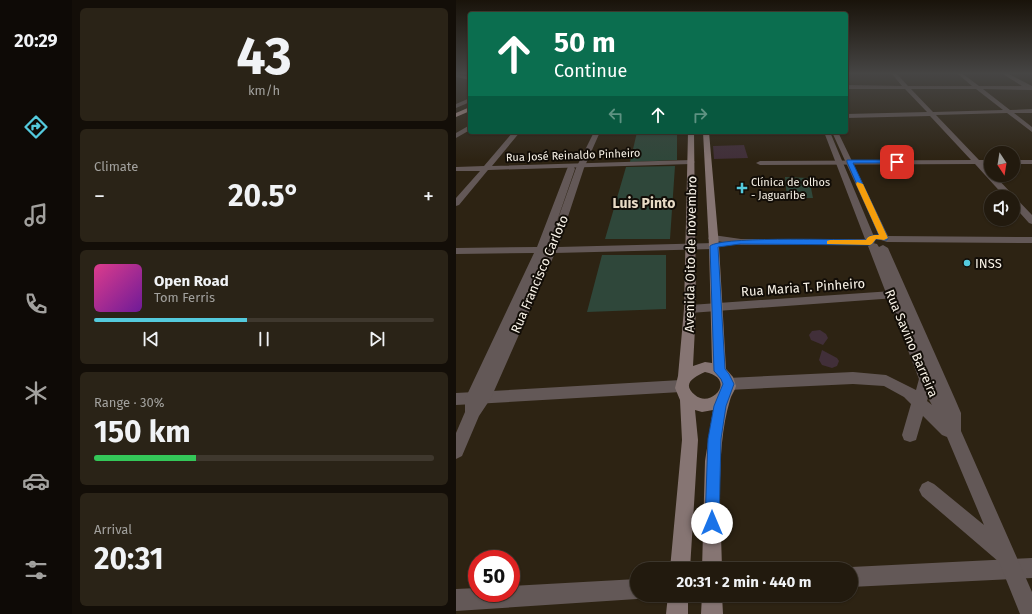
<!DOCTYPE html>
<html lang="en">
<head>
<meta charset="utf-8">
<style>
  :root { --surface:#221a0e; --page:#2a2317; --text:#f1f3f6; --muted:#a2a19e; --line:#3f382e; --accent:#54cadd }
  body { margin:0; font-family:"Fira Sans",sans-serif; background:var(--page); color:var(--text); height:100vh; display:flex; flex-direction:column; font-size:15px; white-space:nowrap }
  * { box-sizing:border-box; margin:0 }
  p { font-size:13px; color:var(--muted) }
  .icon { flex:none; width:22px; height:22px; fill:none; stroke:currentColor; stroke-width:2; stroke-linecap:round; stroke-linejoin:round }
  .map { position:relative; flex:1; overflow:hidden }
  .panel { display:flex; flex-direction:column; gap:8px; padding:8px; background:#130e08; width:384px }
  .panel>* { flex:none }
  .hud { position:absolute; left:12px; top:12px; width:380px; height:122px; border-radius:4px; box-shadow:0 1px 3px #0004,0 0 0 1px var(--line); background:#0b6e4f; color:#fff; overflow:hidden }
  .needle { width:26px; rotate:168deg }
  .buttons { position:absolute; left:528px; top:146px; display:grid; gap:8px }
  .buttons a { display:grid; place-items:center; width:36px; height:36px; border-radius:50%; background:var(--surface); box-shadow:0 1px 3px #0004,0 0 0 1px var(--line); font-size:20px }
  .speed { position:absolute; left:12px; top:550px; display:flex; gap:8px; font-size:20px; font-weight:700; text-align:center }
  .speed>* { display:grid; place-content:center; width:52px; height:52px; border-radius:50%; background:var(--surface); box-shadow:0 1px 3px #0004,0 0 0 1px var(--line); line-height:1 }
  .speed .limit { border:6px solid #d22; background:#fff; color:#111 }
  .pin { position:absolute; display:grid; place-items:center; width:34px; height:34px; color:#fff; margin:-17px; border-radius:8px; box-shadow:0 2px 6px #0006 }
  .me { position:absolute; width:44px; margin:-22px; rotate:0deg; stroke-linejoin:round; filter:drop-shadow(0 0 3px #0008) }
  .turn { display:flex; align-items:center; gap:14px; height:84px; padding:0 20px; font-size:18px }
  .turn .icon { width:52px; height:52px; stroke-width:2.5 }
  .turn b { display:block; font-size:28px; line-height:34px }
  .lanes { display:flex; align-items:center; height:38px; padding:0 20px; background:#0003; justify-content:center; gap:20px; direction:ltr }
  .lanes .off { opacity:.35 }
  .big { font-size:30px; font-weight:700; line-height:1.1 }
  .panel .widget { flex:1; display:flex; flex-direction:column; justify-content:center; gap:6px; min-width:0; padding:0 14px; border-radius:6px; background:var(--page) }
  .panel .dial { align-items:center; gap:0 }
  .dial b { font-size:52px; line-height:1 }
  .song { display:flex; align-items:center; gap:12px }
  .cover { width:48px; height:48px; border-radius:6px; background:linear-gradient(135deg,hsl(330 70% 55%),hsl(280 70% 35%)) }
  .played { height:4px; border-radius:2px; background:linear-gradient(90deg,var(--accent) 45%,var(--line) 45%) }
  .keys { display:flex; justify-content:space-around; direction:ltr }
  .heat { display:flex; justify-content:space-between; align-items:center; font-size:22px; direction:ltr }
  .charge { height:6px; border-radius:3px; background:linear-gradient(90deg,#34c759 30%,var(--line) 0) }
  .trip { position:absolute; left:174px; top:562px; width:228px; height:40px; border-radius:20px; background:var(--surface); box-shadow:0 1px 3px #0004,0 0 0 1px var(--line); font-weight:700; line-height:40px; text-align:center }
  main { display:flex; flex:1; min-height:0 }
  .dock { display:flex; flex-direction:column; width:72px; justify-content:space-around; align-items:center; background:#0e0a06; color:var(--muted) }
  .dock .icon { width:28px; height:28px }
  .dock .on { color:var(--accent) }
  .dock b { font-size:18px; color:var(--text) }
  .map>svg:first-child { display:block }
</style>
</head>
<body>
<main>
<nav class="dock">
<b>20:29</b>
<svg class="icon on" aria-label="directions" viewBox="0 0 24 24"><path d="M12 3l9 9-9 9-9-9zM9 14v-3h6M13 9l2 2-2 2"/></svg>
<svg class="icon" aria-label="music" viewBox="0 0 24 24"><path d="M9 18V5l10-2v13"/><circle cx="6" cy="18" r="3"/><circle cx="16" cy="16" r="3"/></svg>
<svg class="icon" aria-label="phone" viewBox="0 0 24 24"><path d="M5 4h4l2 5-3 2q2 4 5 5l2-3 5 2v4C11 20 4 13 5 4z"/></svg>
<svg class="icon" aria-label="climate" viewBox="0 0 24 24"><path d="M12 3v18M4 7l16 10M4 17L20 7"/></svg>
<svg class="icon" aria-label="car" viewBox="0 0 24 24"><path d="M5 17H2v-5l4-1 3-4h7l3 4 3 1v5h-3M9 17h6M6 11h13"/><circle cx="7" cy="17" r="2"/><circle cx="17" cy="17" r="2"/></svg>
<svg class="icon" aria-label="filters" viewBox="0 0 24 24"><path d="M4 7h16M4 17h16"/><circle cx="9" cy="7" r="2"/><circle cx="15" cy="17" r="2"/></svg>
</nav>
<section class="panel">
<div class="widget dial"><b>43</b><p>km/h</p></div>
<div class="widget"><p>Climate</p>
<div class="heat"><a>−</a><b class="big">20.5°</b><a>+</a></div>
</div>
<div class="widget">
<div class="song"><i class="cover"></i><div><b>Open Road</b><p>Tom Ferris</p></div></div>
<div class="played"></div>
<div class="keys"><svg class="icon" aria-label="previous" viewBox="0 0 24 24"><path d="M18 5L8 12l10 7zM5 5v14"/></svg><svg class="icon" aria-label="pause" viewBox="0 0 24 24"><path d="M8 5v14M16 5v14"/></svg><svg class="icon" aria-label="next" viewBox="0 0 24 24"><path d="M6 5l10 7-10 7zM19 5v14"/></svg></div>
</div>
<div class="widget"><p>Range · 30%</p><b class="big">150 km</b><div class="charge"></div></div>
<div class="widget"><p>Arrival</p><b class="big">20:31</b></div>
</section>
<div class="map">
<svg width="576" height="614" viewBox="0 0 576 614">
  <rect width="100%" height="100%" fill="#2d2313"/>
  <path fill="#2f473a" d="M 181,132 L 221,132 L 221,160 L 174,162 Z
    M 219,166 L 214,239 L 149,239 L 170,167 Z
    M 329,177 L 353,178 L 357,198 L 331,198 Z
    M 146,255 L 210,255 L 210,309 L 131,312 Z"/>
  <path fill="#412f39" d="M 288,145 L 292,158 L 258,159 L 257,146 Z
    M 364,330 L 370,334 L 372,338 L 367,345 L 355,340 L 353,335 L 356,331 Z
    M 366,350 L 381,358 L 383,361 L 381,366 L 376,368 L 366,365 L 363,360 Z"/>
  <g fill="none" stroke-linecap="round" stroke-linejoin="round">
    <path fill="#635857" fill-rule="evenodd" d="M 0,74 L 14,77 L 14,80 L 0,77 Z
      M 436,74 L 441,74 L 452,86 L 516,86 L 502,74 L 507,74 L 523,86 L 566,86 L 547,74 L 553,74 L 576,86 L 576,90 L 527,89 L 554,110 L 576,109 L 576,113 L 558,113 L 576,127 L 576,132 L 551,113 L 480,115 L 523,160 L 535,160 L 535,164 L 527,164 L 535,172 L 535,175 L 538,175 L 576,215 L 576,224 L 573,223 L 557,205 L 557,197 L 549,197 L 519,164 L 304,165 L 300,163 L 304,161 L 515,160 L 474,116 L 390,118 L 390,114 L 471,112 L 449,89 L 390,89 L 390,85 L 446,86 ZM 455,89 L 520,89 L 547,110 L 477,112 Z
      M 14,98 L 14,102 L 0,108 L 0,104 Z
      M 57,132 L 64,132 L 36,166 L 235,160 L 239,162 L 235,164 L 32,170 L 3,205 L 0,206 L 0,198 L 24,171 L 0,171 L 0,167 L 28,166 Z
      M 557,160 L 576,160 L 576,164 L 557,164 Z
      M 257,235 L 285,239 L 414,239 L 419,242 L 414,245 L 285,245 L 254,240 L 252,238 Z
      M 436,291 L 440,292 L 442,295 L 440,298 L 234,313 L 230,312 L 228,309 L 230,306 L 234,305 Z
      M 225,380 L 230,382 L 232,386 L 230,390 L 225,392 L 0,405 L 0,393 Z
      M 576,558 L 576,578 L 395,587 L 395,569 L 390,569 L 395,567 Z
      M 181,579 L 181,595 L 189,595 L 181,599 L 0,611 L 0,589 L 21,588 L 21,593 L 55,593 L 55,586 Z"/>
    <path fill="#635857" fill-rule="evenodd" d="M 14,125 L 14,130 L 0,138 L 0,133 Z
      M 138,132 L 144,132 L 128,168 L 102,247 L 258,243 L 263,246 L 258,249 L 99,253 L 35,398 L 23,416 L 6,456 L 0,459 L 0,433 L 9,412 L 9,399 L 78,253 L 0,254 L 0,248 L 81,247 L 111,169 L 112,167 L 118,167 L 119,169 L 92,247 L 120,168 Z
      M 368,132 L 374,132 L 419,239 L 418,241 L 410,241 L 409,239 Z
      M 376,132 L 382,132 L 432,236 L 576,237 L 576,243 L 431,242 L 425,240 Z
      M 417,243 L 421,244 L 423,247 L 427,245 L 432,248 L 499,399 L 505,413 L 505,431 L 576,592 L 576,614 L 564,614 L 543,562 L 466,496 L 463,490 L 466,484 L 472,481 L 478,484 L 528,525 L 491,437 L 486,435 L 467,416 L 460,440 L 454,442 L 448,440 L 446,435 L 455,404 L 448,397 L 428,386 L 397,384 L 272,390 L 267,388 L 265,384 L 267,380 L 272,378 L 397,372 L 430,375 L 460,390 L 463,379 L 412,246 ZM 472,398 L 476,405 L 471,401 Z"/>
    <path fill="#867573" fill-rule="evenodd" d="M 232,132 L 238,132 L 240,309 L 237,366 L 249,362 L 256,363 L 253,246 L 247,132 L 253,132 L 263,246 L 270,369 L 277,377 L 280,386 C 279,391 275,395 274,400 C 259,450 265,517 266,569 L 246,569 L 249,461 L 257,410 L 246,412 L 239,410 L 242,440 L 234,569 L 214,569 L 226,440 L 224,400 L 219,388 L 222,376 L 228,309 ZM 249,372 C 282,379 255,409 239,395 C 225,384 238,377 249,372 Z
      M 212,595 L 232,595 L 232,614 L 210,614 Z
      M 246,595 L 266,595 L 267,614 L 245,614 Z"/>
    <path fill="#ae9592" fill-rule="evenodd" d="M 14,107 L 14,111 L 0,117 L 0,113 Z"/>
  </g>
  <linearGradient id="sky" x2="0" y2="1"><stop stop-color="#19130a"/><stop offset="0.46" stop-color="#464544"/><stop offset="1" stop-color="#464544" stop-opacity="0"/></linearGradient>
  <rect width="576" height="160" fill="url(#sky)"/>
  <path fill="#1a73e8" stroke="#114b97" d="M 391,160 L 441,160 L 444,162 L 441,163 L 397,163 L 432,238 L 431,240 L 420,239 L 416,244 L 414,245 L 284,244 L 262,247 L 269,369 L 273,374 L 278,384 L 270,406 L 265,439 L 263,523 L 261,528 L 256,530 L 251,528 L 249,523 L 252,439 L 258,406 L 267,384 L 265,379 L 258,371 L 254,246 C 266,236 387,240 410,240 C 412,235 418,235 423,235 L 391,162 Z"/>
  <path fill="#f59e0b" d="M 401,182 L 407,184 L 432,238 L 428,240 L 420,239 L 416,244 L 414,245 L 371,244 L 371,241 L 374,240 L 410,240 C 412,235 418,235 423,235 L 400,184 Z"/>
  <g fill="#54cadd" stroke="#120d07" stroke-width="1.5">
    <path d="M284 182h4v4h4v4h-4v4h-4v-4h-4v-4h4z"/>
    <circle cx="511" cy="263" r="4"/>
  </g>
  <g text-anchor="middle" stroke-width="4" stroke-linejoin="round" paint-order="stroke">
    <g font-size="11" fill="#f9f3e8" stroke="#120d07">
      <text transform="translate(117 155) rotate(-2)" y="4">Rua José Reinaldo Pinheiro</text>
    </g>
    <g font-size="11" fill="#f9f3e8" stroke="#120d07" text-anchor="start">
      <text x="295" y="186">Clínica de olhos<tspan x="295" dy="13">- Jaguaribe</tspan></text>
    </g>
    <g font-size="13" fill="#f9f3e8" stroke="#120d07">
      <text transform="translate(234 254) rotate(-89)" y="5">Avenida Oito de novembro</text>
      <text transform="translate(83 274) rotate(-67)" y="5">Rua Francisco Carloto</text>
      <text transform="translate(347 287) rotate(-4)" y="5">Rua Maria T. Pinheiro</text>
      <text transform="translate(456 343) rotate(67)" y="5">Rua Savino Barreira</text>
    </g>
    <g font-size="13" fill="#f9f3e8" stroke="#120d07" text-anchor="start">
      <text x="519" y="268">INSS</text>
    </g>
    <g font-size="14" font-weight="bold" fill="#e8dbc6" stroke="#120d07">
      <text x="188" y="208">Luis Pinto</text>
    </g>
  </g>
</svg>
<div class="buttons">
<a><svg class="needle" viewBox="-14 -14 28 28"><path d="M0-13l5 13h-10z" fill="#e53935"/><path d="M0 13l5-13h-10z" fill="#a2a19e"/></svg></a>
<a><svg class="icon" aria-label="sound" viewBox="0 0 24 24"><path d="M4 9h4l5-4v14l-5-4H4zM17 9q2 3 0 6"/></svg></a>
</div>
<div class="speed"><div class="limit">50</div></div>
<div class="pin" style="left:441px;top:162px;background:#d93025"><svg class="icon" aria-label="arrive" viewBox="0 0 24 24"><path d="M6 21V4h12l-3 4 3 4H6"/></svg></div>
<svg class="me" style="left:256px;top:523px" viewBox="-20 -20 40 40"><circle r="19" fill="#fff"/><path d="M0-13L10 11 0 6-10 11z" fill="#1a73e8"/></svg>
<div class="trip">20:31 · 2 min · 440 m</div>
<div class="hud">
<div class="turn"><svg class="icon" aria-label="ahead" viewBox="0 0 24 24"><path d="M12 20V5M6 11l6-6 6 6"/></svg><div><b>50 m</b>Continue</div></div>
<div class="lanes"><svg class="icon off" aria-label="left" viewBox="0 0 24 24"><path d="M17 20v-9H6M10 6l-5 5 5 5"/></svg><svg class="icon" aria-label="ahead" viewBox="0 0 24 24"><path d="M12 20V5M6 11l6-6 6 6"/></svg><svg class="icon off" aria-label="right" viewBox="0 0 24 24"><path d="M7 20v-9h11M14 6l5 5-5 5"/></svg></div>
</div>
</div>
</main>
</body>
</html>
